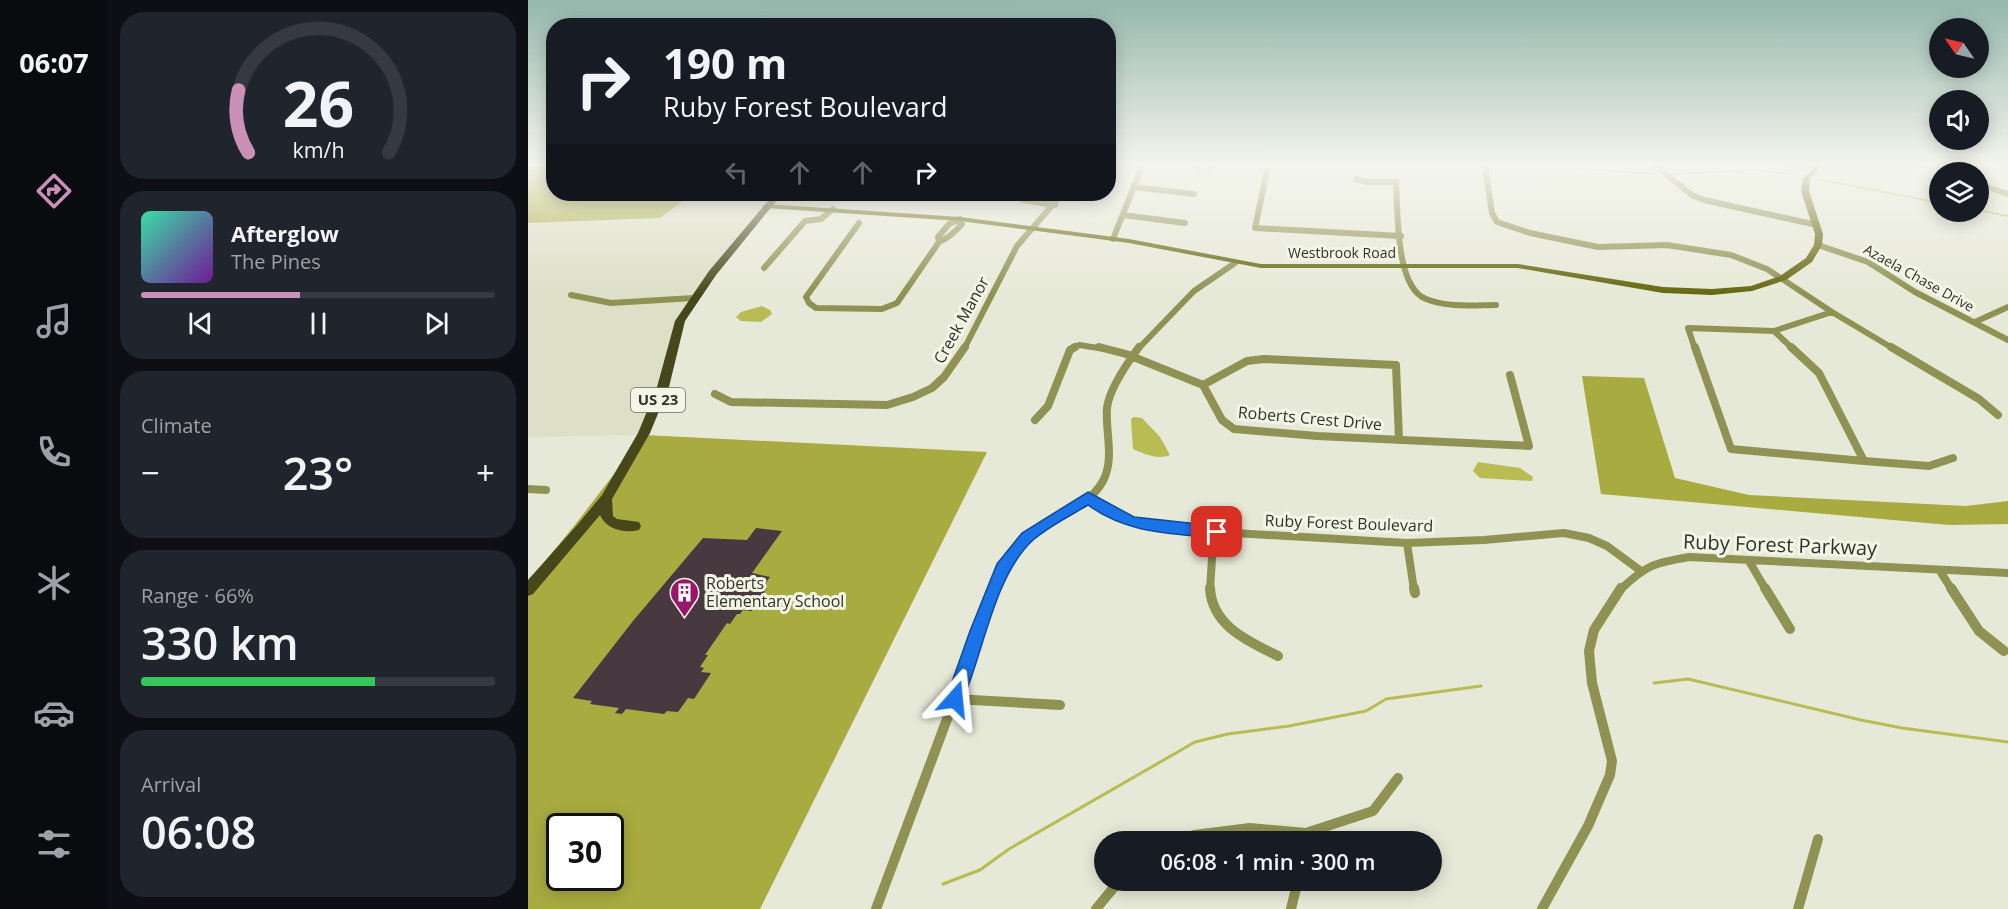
<!DOCTYPE html>
<html lang="en">
<head>
<meta charset="utf-8">
<style>
  :root { --surface:#171b24; --page:#20242c; --text:#f1f3f6; --muted:#9ea1a6; --line:#363941; --accent:#ca90b7 }
  body { margin:0; font-family:"Open Sans",sans-serif; background:var(--page); color:var(--text); height:100vh; display:flex; flex-direction:column; font-size:22px; white-space:nowrap }
  * { box-sizing:border-box; margin:0 }
  p { font-size:20px; color:var(--muted) }
  .icon { flex:none; width:33px; height:33px; fill:none; stroke:currentColor; stroke-width:2; stroke-linecap:round; stroke-linejoin:round }
  .map { position:relative; flex:1; overflow:hidden }
  .drawer { display:flex; flex-direction:column; gap:12px; padding:12px; background:#0d0f14; width:420px }
  .drawer>* { flex:none }
  .banner { position:absolute; left:18px; top:18px; width:570px; height:183px; border-radius:24px; box-shadow:0 3px 15px #0003; background:#171b24; color:var(--text); overflow:hidden }
  .needle { width:39px; rotate:304deg }
  .fabs { position:absolute; left:1401px; top:18px; display:grid; gap:12px }
  .fabs a { display:grid; place-items:center; width:60px; height:60px; border-radius:50%; background:var(--surface); box-shadow:0 3px 15px #0003; font-size:30px }
  .speed { position:absolute; left:18px; top:813px; display:flex; gap:12px; font-size:30px; font-weight:700; text-align:center }
  .speed>* { display:grid; place-content:center; width:78px; height:78px; border-radius:50%; background:var(--surface); box-shadow:0 3px 15px #0003; line-height:1 }
  .speed .limit { border:3px solid #111; border-radius:9px; background:#fff; color:#111 }
  .pin { position:absolute; display:grid; place-items:center; width:51px; height:51px; color:#fff; margin:-26px; border-radius:12px; box-shadow:0 3px 9px #0006 }
  .me { position:absolute; width:66px; margin:-33px; rotate:18deg; stroke-linejoin:round; filter:drop-shadow(0 0 4px #0008) }
  .turn { display:flex; align-items:center; gap:21px; height:126px; padding:0 18px; font-size:27px }
  .turn .icon { width:78px; height:78px; stroke-width:2.5 }
  .turn b { display:block; font-size:42px; line-height:51px }
  .lanes { display:flex; align-items:center; height:57px; padding:0 18px; background:#0003; justify-content:center; gap:30px; direction:ltr }
  .lanes .off { opacity:.35 }
  .big { font-size:45px; font-weight:600; line-height:1.1 }
  .drawer .tile { flex:1; display:flex; flex-direction:column; justify-content:center; gap:9px; min-width:0; padding:0 21px; border-radius:24px; background:var(--page) }
  .drawer .dial { align-items:center; gap:0 }
  .dial svg { height:156px; overflow:visible; fill:none; stroke:var(--line); stroke-width:7; stroke-linecap:round; text-anchor:middle }
  .dial text { fill:var(--text); stroke:none }
  .song { display:flex; align-items:center; gap:18px }
  .cover { width:72px; height:72px; border-radius:9px; background:linear-gradient(135deg,hsl(160 70% 55%),hsl(280 70% 35%)) }
  .played { height:6px; border-radius:3px; background:linear-gradient(90deg,var(--accent) 45%,var(--line) 45%) }
  .keys { display:flex; justify-content:space-around; direction:ltr }
  .heat { display:flex; justify-content:space-between; align-items:center; font-size:33px; direction:ltr }
  .charge { height:9px; border-radius:4px; background:linear-gradient(90deg,#34c759 66%,var(--line) 0) }
  .trip { position:absolute; left:566px; top:831px; width:348px; height:60px; border-radius:30px; background:var(--surface); box-shadow:0 3px 15px #0003; font-weight:600; line-height:60px; text-align:center }
  main { display:flex; flex:1; min-height:0 }
  .dock { display:flex; flex-direction:column; width:108px; justify-content:space-around; align-items:center; background:#090b0e; color:var(--muted) }
  .dock .icon { width:42px; height:42px }
  .dock .selected { color:var(--accent) }
  .dock b { font-size:27px; color:var(--text) }
  .map>svg:first-child { display:block }
</style>
</head>
<body>
<main>
<nav class="dock">
<b>06:07</b>
<svg class="icon selected" aria-label="directions" viewBox="0 0 24 24"><path d="M12 3l9 9-9 9-9-9zM9 14v-3h6M13 9l2 2-2 2"/></svg>
<svg class="icon" aria-label="music" viewBox="0 0 24 24"><path d="M9 18V5l10-2v13"/><circle cx="6" cy="18" r="3"/><circle cx="16" cy="16" r="3"/></svg>
<svg class="icon" aria-label="phone" viewBox="0 0 24 24"><path d="M5 4h4l2 5-3 2q2 4 5 5l2-3 5 2v4C11 20 4 13 5 4z"/></svg>
<svg class="icon" aria-label="climate" viewBox="0 0 24 24"><path d="M12 3v18M4 7l16 10M4 17L20 7"/></svg>
<svg class="icon" aria-label="car" viewBox="0 0 24 24"><path d="M5 17H2v-5l4-1 3-4h7l3 4 3 1v5h-3M9 17h6M6 11h13"/><circle cx="7" cy="17" r="2"/><circle cx="17" cy="17" r="2"/></svg>
<svg class="icon" aria-label="filters" viewBox="0 0 24 24"><path d="M4 7h16M4 17h16"/><circle cx="9" cy="7" r="2"/><circle cx="15" cy="17" r="2"/></svg>
</nav>
<section class="drawer">
<div class="tile dial"><svg viewBox="0 0 100 80">
<path d="M14 69A42 42 0 1 1 86 69"/>
<path d="M14 69A42 42 0 0 1 9 37" stroke="#ca90b7"/>
<text x="50" y="56" font-size="32" font-weight="700">26</text>
<text x="50" y="72" font-size="11">km/h</text>
</svg></div>
<div class="tile">
<div class="song"><i class="cover"></i><div><b>Afterglow</b><p>The Pines</p></div></div>
<div class="played"></div>
<div class="keys"><svg class="icon" aria-label="previous" viewBox="0 0 24 24"><path d="M18 5L8 12l10 7zM5 5v14"/></svg><svg class="icon" aria-label="pause" viewBox="0 0 24 24"><path d="M8 5v14M16 5v14"/></svg><svg class="icon" aria-label="next" viewBox="0 0 24 24"><path d="M6 5l10 7-10 7zM19 5v14"/></svg></div>
</div>
<div class="tile"><p>Climate</p>
<div class="heat"><a>−</a><b class="big">23°</b><a>+</a></div>
</div>
<div class="tile"><p>Range · 66%</p><b class="big">330 km</b><div class="charge"></div></div>
<div class="tile"><p>Arrival</p><b class="big">06:08</b></div>
</section>
<div class="map">
<svg width="1480" height="909" viewBox="0 0 1480 909">
  <rect width="100%" height="100%" fill="#e7e9d8"/>
  <path fill="#dddfc7" d="M 165,194 L 317,194 L 305,208 L 237,205 L 186,266 L 146,325 L 116,435 L 0,437 L 0,223 L 132,218 Z"/>
  <path fill="#a8ab40" fill-rule="evenodd" d="M 0,166 L 25,166 L 26,194 L 165,194 L 132,218 L 0,223 Z
    M 1054,376 L 1116,378 L 1147,478 L 1221,495 L 1438,506 L 1480,501 L 1480,524 L 1421,525 L 1073,494 Z
    M 116,435 L 459,452 L 232,909 L 0,909 L 0,582 L 46,526 ZM 32,826 L 82,826 L 82,878 L 32,878 Z"/>
  <path fill="#b9bc53" d="M 234,306 L 242,310 L 244,314 L 233,322 L 213,321 L 208,317 L 213,312 Z
    M 606,417 L 614,418 L 632,437 L 642,455 C 630,460 616,454 605,449 L 603,419 Z
    M 950,462 L 992,468 L 1005,477 L 1004,481 L 952,478 L 945,471 Z"/>
  <g fill="none" stroke-linecap="round" stroke-linejoin="round">
    <path stroke="#b9bc53" stroke-width="1.5" d="M 1021,166 L 1126,174
      M 1146,174 L 1227,170 L 1265,174
      M 1289,179 L 1412,203
      M 1450,210 L 1480,216"/>
    <path stroke="#b9bc53" stroke-width="3" d="M 1126,683 L 1160,679 L 1333,720 L 1374,728 L 1480,742
      M 415,884 L 452,870 L 481,849 L 667,742 L 700,734 L 761,726 L 838,711 L 858,699 L 953,686"/>
  </g>
  <path fill="#47393f" d="M 228,528 L 254,531 L 224,573 L 242,577 L 234,588 L 239,588 L 224,611 L 215,610 L 212,614 L 209,614 L 202,624 L 199,623 L 177,655 L 180,655 L 172,667 L 176,668 L 173,672 L 183,673 L 166,699 L 160,698 L 150,712 L 139,711 L 136,714 L 98,709 L 94,714 L 87,713 L 91,708 L 62,704 L 64,701 L 45,698 L 105,621 L 175,538 L 219,540 Z"/>
  <g fill="none" stroke-linecap="round" stroke-linejoin="round">
    <path stroke="#8f9253" stroke-width="6" d="M 669,166 L 681,168
      M 740,166 L 727,228 L 873,236
      M 957,166 L 964,213 L 969,222 L 1002,233 L 1070,247 L 1139,245 L 1203,255 L 1239,269 L 1304,312 L 1246,331
      M 1128,166 L 1164,195 L 1176,200 L 1289,225
      M 1428,166 L 1435,172
      M 828,179 L 839,182 L 868,182 C 870,211 867,287 898,299 C 920,308 946,305 968,305
      M 1450,184 L 1480,194
      M 606,187 L 666,194
      M 483,194 L 495,200 L 527,205
      M 595,215 L 657,223
      M 331,223 L 278,297 L 281,303 L 288,308 L 354,309 L 369,303 L 411,242 L 410,237 L 421,224 L 432,219
      M 585,239 L 614,166
      M 411,242 C 421,238 427,232 434,224 L 429,221
      M 1290,245 L 1340,262 L 1387,292 L 1480,340
      M 236,268 L 277,221 L 293,219 L 305,209
      M 43,295 L 83,303 L 166,298
      M 1304,312 L 1366,349
      M 1447,322 L 1480,307
      M 1246,331 L 1265,349
      M 436,349 L 489,246 L 534,194
      M 545,349 L 551,345 L 577,349
      M 610,349 L 666,291 L 707,263
      M 1167,349 L 1160,328 L 1246,331"/>
    <path stroke="#8f9253" stroke-width="8" d="M 571,347 L 598,354 L 675,385 L 694,420 L 706,429 L 789,436 L 1001,446 L 982,375
      M 1167,347 L 1203,449 L 1336,461 L 1291,373 L 1263,347
      M 1363,347 L 1451,399 L 1470,415
      M 675,385 L 719,361 L 736,359 L 868,365 L 871,440
      M 187,394 L 203,402 L 359,405 L 385,397 L 404,388 L 416,377 L 437,347
      M 507,420 L 520,406 L 542,350 L 547,347
      M 1336,461 L 1401,466 L 1425,458
      M 0,489 L 18,490
      M 560,498 L 577,510 L 604,522 L 689,532 L 879,543 L 956,540 L 1036,533 L 1061,538 L 1079,546 L 1113,571
      M 879,543 L 886,590
      M 1221,561 L 1238,590
      M 1412,571 L 1424,590
      M 467,590 C 474,571 485,548 501,536 C 524,519 561,507 575,481 C 587,458 577,432 579,408 C 581,389 600,362 611,347
      M 682,590 L 684,558 L 689,532
      M 1092,590 C 1118,565 1126,563 1161,557 L 1480,573"/>
    <path stroke="#8f9253" stroke-width="10" d="M 682,588 C 684,626 720,641 750,656
      M 886,588 L 887,593
      M 1237,588 L 1262,629
      M 1423,588 L 1451,631 L 1476,651
      M 427,699 L 532,705
      M 651,842 L 666,835 L 722,828 L 778,833 L 845,811 L 870,778
      M 348,909 L 468,588
      M 568,909 L 592,880
      M 763,909 L 770,880
      M 1014,909 L 1060,826 L 1082,775 L 1084,761 L 1064,683 L 1061,651 L 1066,630 L 1093,588
      M 1270,909 L 1290,839"/>
    <path fill="#66670f" fill-rule="evenodd" d="M 1287,166 L 1294,166 L 1282,179 L 1281,191 L 1295,234 L 1294,245 L 1284,262 L 1258,280 L 1224,291 L 1184,295 L 1135,293 L 990,268 L 733,268 L 601,243 L 432,221 L 238,208 L 234,206 L 238,204 L 432,217 L 601,239 L 733,264 L 990,264 L 1135,287 L 1184,289 L 1223,286 L 1252,276 L 1278,258 L 1286,245 L 1287,234 L 1273,191 L 1275,179 Z"/>
    <path fill="#46481b" fill-rule="evenodd" d="M 246,194 L 254,194 L 188,275 L 157,321 L 141,387 L 122,433 L 84,499 L 85,516 L 89,519 L 111,522 L 113,526 L 111,530 C 96,534 78,529 72,515 L 5,594 L 0,596 L 0,580 L 50,524 L 74,495 L 110,433 L 129,387 L 147,321 L 181,271 Z"/>
  </g>
  <linearGradient id="sky" x2="0" y2="1"><stop stop-color="#95b7ac"/><stop offset="0.56" stop-color="#f4f5ed"/><stop offset="1" stop-color="#f4f5ed" stop-opacity="0"/></linearGradient>
  <rect width="1480" height="294" fill="url(#sky)"/>
  <path fill="#1a73e8" stroke="#114b97" stroke-width="1.5" d="M 560,492 L 606,517 L 689,526 L 694,528 L 696,532 L 694,536 L 689,538 C 642,533 600,534 560,505 C 542,516 521,526 505,540 C 465,577 455,656 433,704 L 427,707 L 421,704 L 418,699 L 442,631 L 469,564 L 494,533 Z"/>
  <defs>
    <symbol id="building-pin" viewBox="-11 -11 22 30"><path d="M0 17L-7.5 6A9.5 9.5 0 1 1 7.5 6Z" fill="#9a166a" stroke="#f4f6e5"/><path d="M-4-6H4V6H1V3H-1V6H-4ZM-2.5-4.3h1.7v1.8h-1.7ZM.8-4.3h1.7v1.8H.8ZM-2.5-1h1.7V.8h-1.7ZM.8-1h1.7V.8H.8Z" fill="#fff"/></symbol>
  </defs>
  <g fill-rule="evenodd">
    <use href="#building-pin" x="140" y="576" width="33" height="45"/>
  </g>
  <g text-anchor="middle" stroke-width="6" stroke-linejoin="round" paint-order="stroke">
    <g font-size="14" fill="#31322c" stroke="#f4f6e5">
      <text x="814" y="258">Westbrook Road</text>
      <text transform="translate(1391 278) rotate(29)" y="5">Azaela Chase Drive</text>
    </g>
    <rect fill="#f4f6e5" stroke="#6c6d64" stroke-width="1.5" x="103" y="388" width="54" height="24" rx="4.5"/>
    <g font-size="15" font-weight="bold" fill="#31322c">
      <text x="130" y="405">US 23</text>
    </g>
    <g font-size="16" fill="#31322c" stroke="#f4f6e5">
      <text transform="translate(433 320) rotate(-61)" y="6">Creek Manor</text>
      <text transform="translate(782 418) rotate(5)" y="6">Roberts Crest Drive</text>
      <text transform="translate(821 523) rotate(2)" y="6">Ruby Forest Boulevard</text>
    </g>
    <g font-size="16" fill="#31322c" stroke="#f4f6e5" text-anchor="start">
      <text x="178" y="589">Roberts<tspan x="178" dy="18">Elementary School</tspan></text>
    </g>
    <g font-size="20" fill="#31322c" stroke="#f4f6e5">
      <text transform="translate(1252 545) rotate(2)" y="7">Ruby Forest Parkway</text>
    </g>
  </g>
</svg>
<div class="fabs">
<a><svg class="needle" viewBox="-14 -14 28 28"><path d="M0-13l5 13h-10z" fill="#e53935"/><path d="M0 13l5-13h-10z" fill="#9ea1a6"/></svg></a>
<a><svg class="icon" aria-label="sound" viewBox="0 0 24 24"><path d="M4 9h4l5-4v14l-5-4H4zM17 9q2 3 0 6"/></svg></a>
<a><svg class="icon" aria-label="layers" viewBox="0 0 24 24"><path d="M12 4l9 5-9 5-9-5zM3 14l9 5 9-5"/></svg></a>
</div>
<div class="speed"><div class="limit">30</div></div>
<div class="pin" style="left:689px;top:532px;background:#d93025"><svg class="icon" aria-label="arrive" viewBox="0 0 24 24"><path d="M6 21V4h12l-3 4 3 4H6"/></svg></div>
<svg class="me" style="left:427px;top:699px" viewBox="-20 -20 40 40"><path d="M0-17L14 15 0 8-14 15z" fill="#1a73e8" stroke="#fff" stroke-width="4"/></svg>
<div class="trip">06:08 · 1 min · 300 m</div>
<div class="banner">
<div class="turn"><svg class="icon" aria-label="right" viewBox="0 0 24 24"><path d="M7 20v-9h11M14 6l5 5-5 5"/></svg><div><b>190 m</b>Ruby Forest Boulevard</div></div>
<div class="lanes"><svg class="icon off" aria-label="left" viewBox="0 0 24 24"><path d="M17 20v-9H6M10 6l-5 5 5 5"/></svg><svg class="icon off" aria-label="ahead" viewBox="0 0 24 24"><path d="M12 20V5M6 11l6-6 6 6"/></svg><svg class="icon off" aria-label="ahead" viewBox="0 0 24 24"><path d="M12 20V5M6 11l6-6 6 6"/></svg><svg class="icon" aria-label="right" viewBox="0 0 24 24"><path d="M7 20v-9h11M14 6l5 5-5 5"/></svg></div>
</div>
</div>
</main>
</body>
</html>
